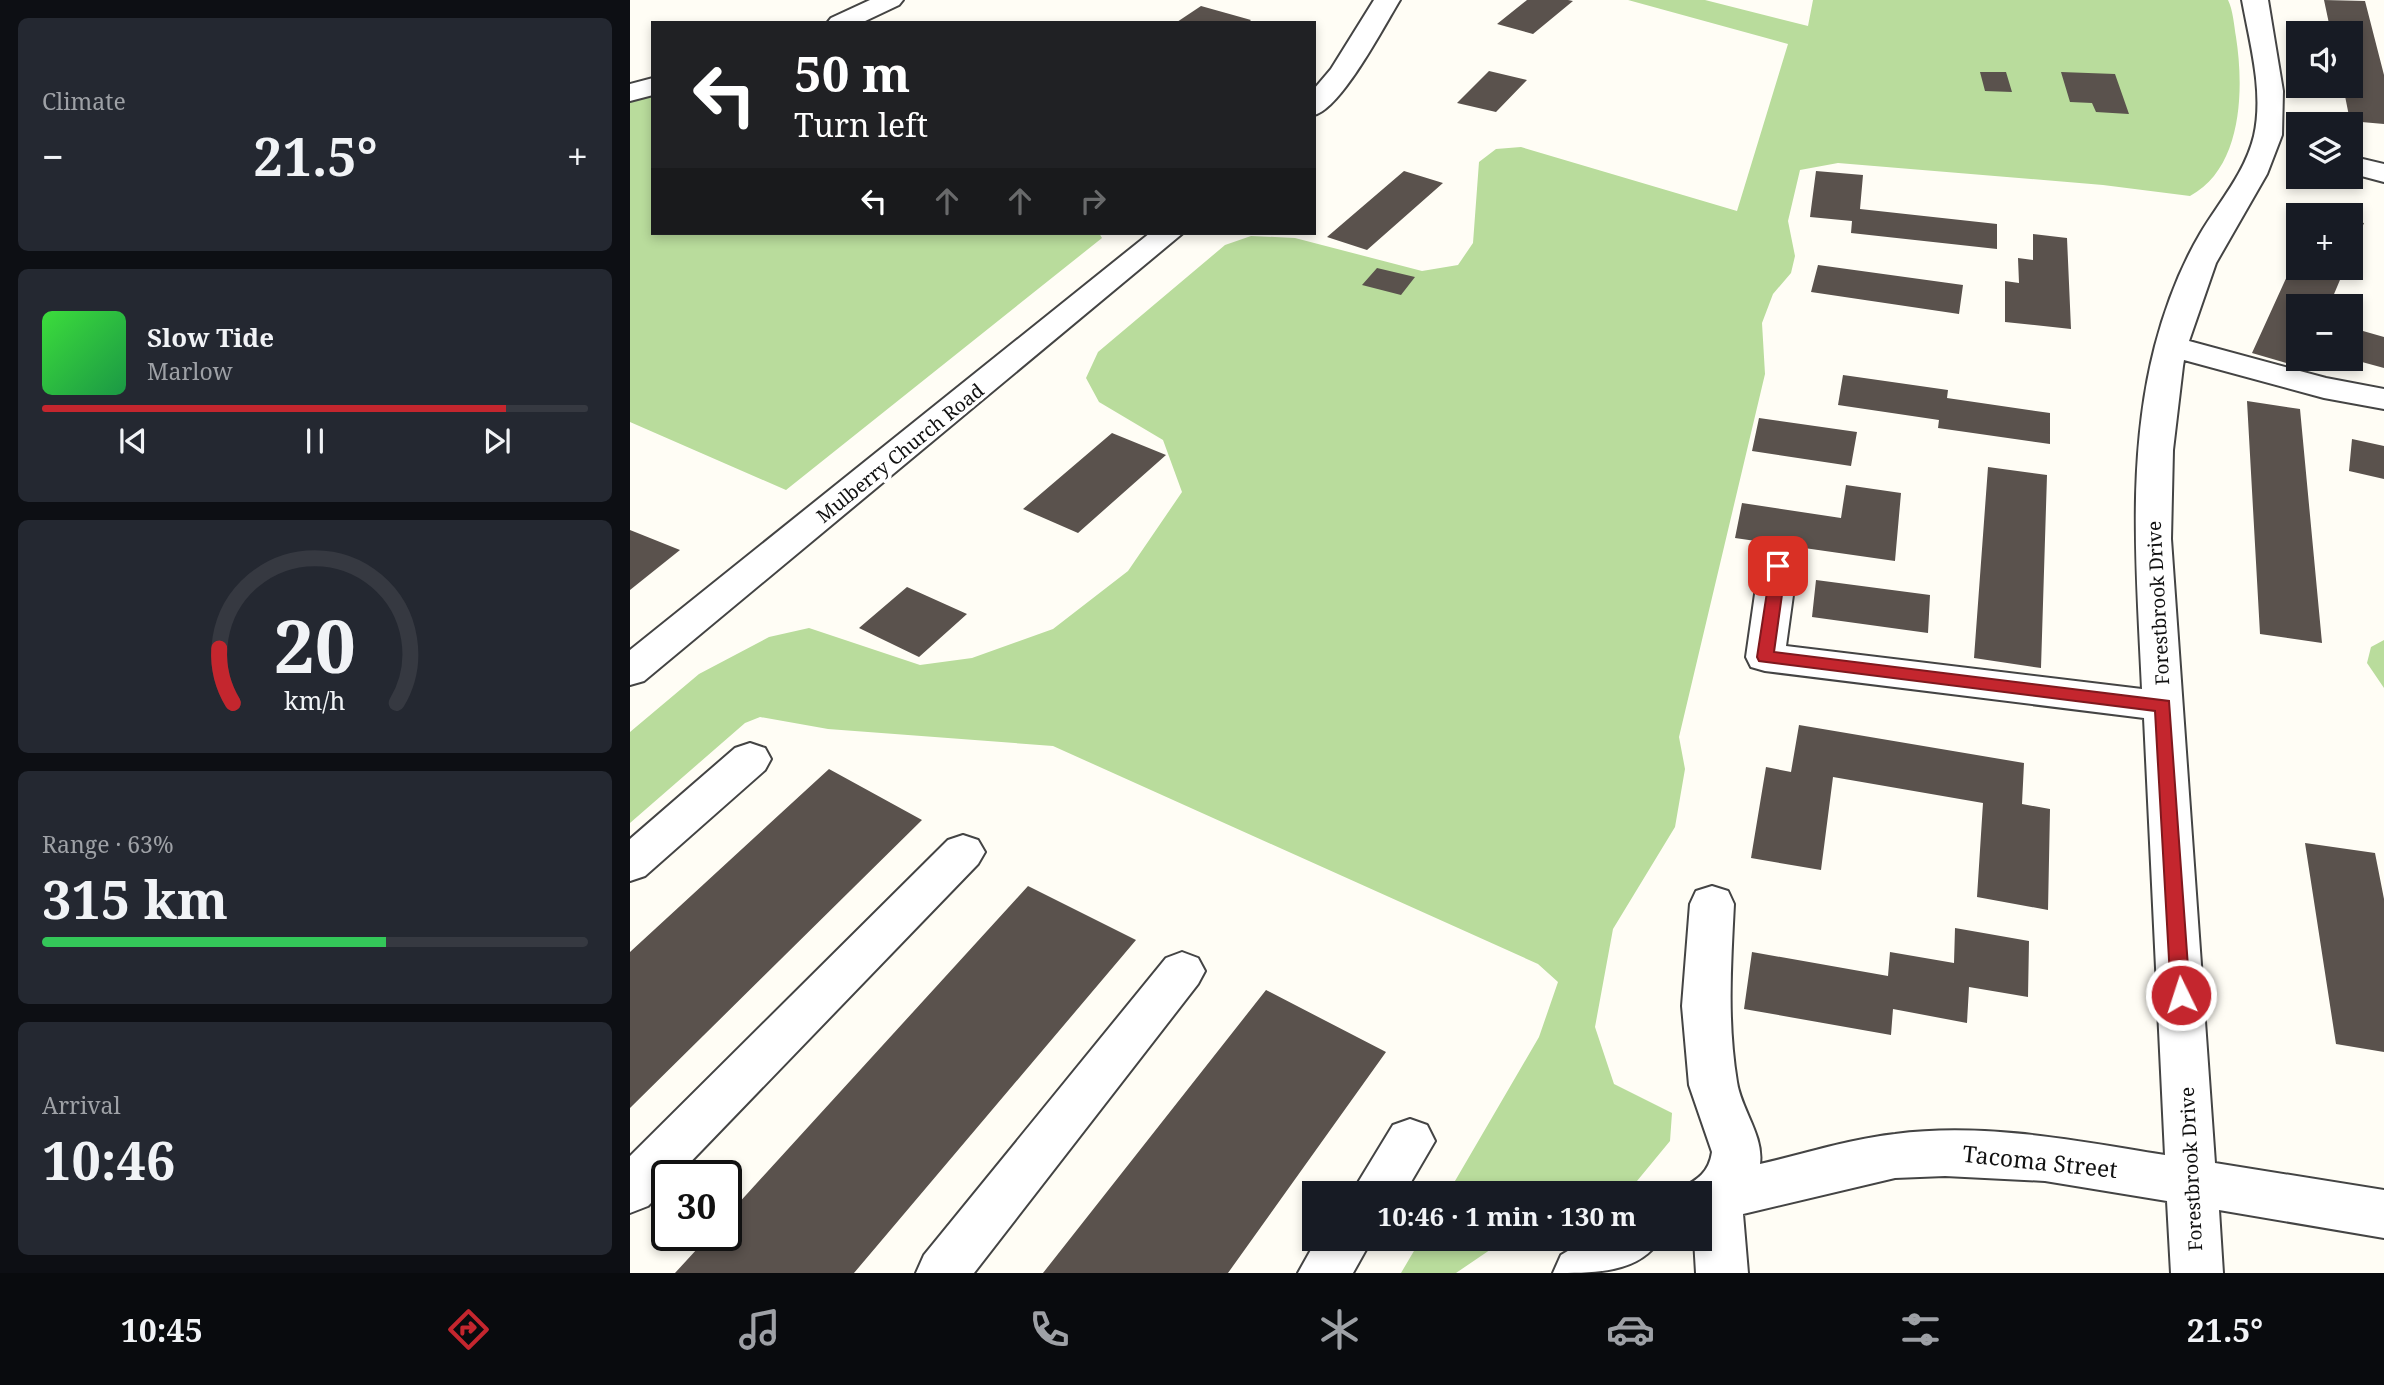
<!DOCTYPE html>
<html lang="en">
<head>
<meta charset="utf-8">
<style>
  :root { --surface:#171b24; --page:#242831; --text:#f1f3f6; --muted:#9ea1a6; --line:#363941; --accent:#c4262e }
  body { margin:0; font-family:"Noto Serif",serif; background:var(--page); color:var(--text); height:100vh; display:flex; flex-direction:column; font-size:26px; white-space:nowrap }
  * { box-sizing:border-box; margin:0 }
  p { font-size:23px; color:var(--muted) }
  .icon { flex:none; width:38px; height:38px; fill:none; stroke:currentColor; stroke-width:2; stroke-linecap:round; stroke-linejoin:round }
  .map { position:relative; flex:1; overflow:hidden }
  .sheet { display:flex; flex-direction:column; gap:18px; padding:18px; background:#0d0f14; width:630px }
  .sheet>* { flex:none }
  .top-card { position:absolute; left:21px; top:21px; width:665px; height:214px; border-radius:0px; box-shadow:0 4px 10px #0003; background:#202124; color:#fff; overflow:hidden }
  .tools { position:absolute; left:1656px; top:21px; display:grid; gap:14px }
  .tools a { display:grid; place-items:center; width:77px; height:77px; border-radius:0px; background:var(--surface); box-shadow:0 4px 10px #0003; font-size:35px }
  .speed { position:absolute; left:21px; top:1160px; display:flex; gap:14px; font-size:35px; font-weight:700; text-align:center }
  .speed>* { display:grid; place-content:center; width:91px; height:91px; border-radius:50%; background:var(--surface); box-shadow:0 4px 10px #0003; line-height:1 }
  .speed .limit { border:4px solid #111; border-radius:10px; background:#fff; color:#111 }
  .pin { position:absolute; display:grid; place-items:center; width:60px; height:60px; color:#fff; margin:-30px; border-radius:14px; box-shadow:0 4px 10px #0006 }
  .me { position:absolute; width:77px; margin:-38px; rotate:356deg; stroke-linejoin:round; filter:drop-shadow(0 0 5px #0008) }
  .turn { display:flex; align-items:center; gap:24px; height:147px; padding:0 28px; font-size:32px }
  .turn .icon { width:91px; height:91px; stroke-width:2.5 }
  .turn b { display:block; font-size:49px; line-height:60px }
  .lanes { display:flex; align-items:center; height:66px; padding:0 28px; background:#0003; justify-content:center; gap:35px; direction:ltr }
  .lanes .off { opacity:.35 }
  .big { font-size:52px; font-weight:700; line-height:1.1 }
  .sheet .widget { flex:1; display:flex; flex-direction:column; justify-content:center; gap:10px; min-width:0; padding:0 24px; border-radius:10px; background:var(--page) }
  .sheet .dial { align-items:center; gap:0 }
  .dial svg { height:182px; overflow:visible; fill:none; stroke:var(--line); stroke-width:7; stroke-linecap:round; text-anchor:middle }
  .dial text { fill:var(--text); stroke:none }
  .song { display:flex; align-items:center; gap:21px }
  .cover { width:84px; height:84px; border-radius:10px; background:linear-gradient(135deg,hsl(120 70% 55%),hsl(140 70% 35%)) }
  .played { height:7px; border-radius:4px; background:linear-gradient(90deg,var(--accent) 85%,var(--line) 85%) }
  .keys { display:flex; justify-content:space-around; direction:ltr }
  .heat { display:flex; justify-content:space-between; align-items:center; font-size:38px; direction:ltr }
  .charge { height:10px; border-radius:5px; background:linear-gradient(90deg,#34c759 63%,var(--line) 0) }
  .trip { position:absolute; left:672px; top:1181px; width:410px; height:70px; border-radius:0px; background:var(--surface); box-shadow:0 4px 10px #0003; font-weight:700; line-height:70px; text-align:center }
  .tabs { display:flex; height:112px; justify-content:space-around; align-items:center; background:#090b0e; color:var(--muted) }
  .tabs .icon { width:49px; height:49px }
  .tabs .on { color:var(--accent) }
  .tabs b { font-size:32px; color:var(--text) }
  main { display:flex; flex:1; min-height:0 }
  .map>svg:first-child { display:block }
</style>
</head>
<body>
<main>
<section class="sheet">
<div class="widget"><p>Climate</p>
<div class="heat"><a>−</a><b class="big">21.5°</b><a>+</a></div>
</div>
<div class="widget">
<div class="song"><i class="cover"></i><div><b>Slow Tide</b><p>Marlow</p></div></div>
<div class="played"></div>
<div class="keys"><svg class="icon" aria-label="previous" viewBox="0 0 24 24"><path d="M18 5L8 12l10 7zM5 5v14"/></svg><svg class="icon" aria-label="pause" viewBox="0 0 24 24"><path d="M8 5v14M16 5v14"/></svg><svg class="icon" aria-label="next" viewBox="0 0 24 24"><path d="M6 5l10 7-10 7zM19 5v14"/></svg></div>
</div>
<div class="widget dial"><svg viewBox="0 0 100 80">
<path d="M14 69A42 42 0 1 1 86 69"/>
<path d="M14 69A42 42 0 0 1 8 45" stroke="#c4262e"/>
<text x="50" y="56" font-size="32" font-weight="700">20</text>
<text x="50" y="72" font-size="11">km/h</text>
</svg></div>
<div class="widget"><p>Range · 63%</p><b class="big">315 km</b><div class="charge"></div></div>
<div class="widget"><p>Arrival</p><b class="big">10:46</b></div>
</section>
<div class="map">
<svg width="1754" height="1273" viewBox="0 0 1754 1273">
  <rect width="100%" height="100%" fill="#fffdf5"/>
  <path fill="#b9dc9c" d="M 998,0 L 1075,0 L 1178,26 L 1183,0 L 1598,0 C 1603,10 1604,25 1606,37 C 1614,88 1613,168 1560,196 L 1473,185 L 1208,163 L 1170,170 L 1158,221 L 1165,256 L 1161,273 L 1143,294 L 1132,323 L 1135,374 L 1049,737 L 1055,769 L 1045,827 L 983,929 L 965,1027 L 984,1084 L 1042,1113 L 1040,1141 L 1007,1181 L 972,1193 L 818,1193 L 909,1037 L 928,982 L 908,964 L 423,746 L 198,729 L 130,717 L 115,723 L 0,823 L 0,732 L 69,674 L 139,637 L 179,628 L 290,665 L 342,658 L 423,629 L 498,571 L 552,492 L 533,440 L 469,402 L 456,378 L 468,352 L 595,245 L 621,236 L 665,238 L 792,271 L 828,265 L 843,243 L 849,162 L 866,149 L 891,147 L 1107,211 L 1158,44 Z
    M 23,93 L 23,233 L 469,233 L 472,238 L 156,490 L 0,422 L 0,101 Z
    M 1754,640 L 1754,688 L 1737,663 L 1741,647 Z
    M 791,1239 L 876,1239 L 826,1273 L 771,1273 Z"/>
  <path fill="#5a524d" d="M 897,0 L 938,0 L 943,1 L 903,34 L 867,24 Z
    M 1694,0 L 1735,1 L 1754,75 L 1754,124 L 1720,121 L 1713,86 L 1720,86 L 1720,33 L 1701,33 Z
    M 571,6 L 621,20 L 618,23 L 547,22 Z
    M 859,71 L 897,80 L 866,112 L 827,103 Z
    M 1350,72 L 1376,72 L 1382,92 L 1355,91 Z
    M 1431,72 L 1485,74 L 1499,114 L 1466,112 L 1462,103 L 1440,102 Z
    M 774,171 L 813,183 L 737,250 L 697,237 Z
    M 1186,171 L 1233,175 L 1230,209 L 1367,224 L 1367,249 L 1221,233 L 1222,221 L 1180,217 Z
    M 1720,220 L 1734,223 L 1720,255 Z
    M 1403,234 L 1437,238 L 1441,329 L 1375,322 L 1375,281 L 1389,283 L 1388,258 L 1403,260 Z
    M 1668,252 L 1668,268 L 1715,268 L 1699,306 L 1668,306 L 1668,359 L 1677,359 L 1673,368 L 1622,353 Z
    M 1188,265 L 1333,285 L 1329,314 L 1181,292 Z
    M 747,268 L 785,277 L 771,295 L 732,285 Z
    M 1733,331 L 1754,337 L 1754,368 L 1721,359 Z
    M 1213,375 L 1318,390 L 1317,398 L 1420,413 L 1420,444 L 1308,428 L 1309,420 L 1208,405 Z
    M 1617,401 L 1670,409 L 1692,643 L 1630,634 Z
    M 1129,418 L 1227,432 L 1221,466 L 1122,451 Z
    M 482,433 L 536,455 L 448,533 L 393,509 Z
    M 1722,439 L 1754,446 L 1754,479 L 1719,471 Z
    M 1358,467 L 1417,475 L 1411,668 L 1344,658 Z
    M 1216,485 L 1271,493 L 1265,561 L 1105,538 L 1112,503 L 1211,518 Z
    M 0,530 L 50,550 L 0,590 Z
    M 1186,580 L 1300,595 L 1298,633 L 1182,617 Z
    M 277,587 L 337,614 L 289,657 L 229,628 Z
    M 1169,725 L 1394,763 L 1392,804 L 1420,809 L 1418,910 L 1347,897 L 1353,803 L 1203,777 L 1191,870 L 1121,858 L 1136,767 L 1161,772 Z
    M 199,769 L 292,820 L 0,1108 L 0,952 Z
    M 1675,843 L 1745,853 L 1754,899 L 1754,1052 L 1706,1044 Z
    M 398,886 L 506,940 L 224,1273 L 45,1273 L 79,1236 L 96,1236 L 96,1217 Z
    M 1325,928 L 1399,941 L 1398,997 L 1339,987 L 1337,1023 L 1263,1009 L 1261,1035 L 1114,1009 L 1122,952 L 1258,976 L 1260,952 L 1324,963 Z
    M 636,990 L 756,1052 L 598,1273 L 413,1273 Z"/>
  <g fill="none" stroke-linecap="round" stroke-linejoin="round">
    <defs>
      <path id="minor" d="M 240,0 L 273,0 L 269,5 L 231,23 L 197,23 L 201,18 Z
        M 744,0 L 770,0 C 754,26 711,109 684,115 L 684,89 L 701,69 Z
        M 1612,0 L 1638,0 L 1653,91 L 1652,135 L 1637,174 L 1586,263 L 1559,341 L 1696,378 L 1754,389 L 1754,409 L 1694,398 L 1554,360 L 1553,366 L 1543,450 L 1541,539 L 1585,1163 L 1754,1190 L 1754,1238 L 1589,1210 L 1593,1273 L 1541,1273 L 1537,1201 L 1415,1181 L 1315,1176 L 1265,1178 L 1113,1214 L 1118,1273 L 1066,1273 L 1064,1239 L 1069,1239 L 1069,1194 L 1049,1194 L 1051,1188 C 1068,1180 1079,1172 1082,1152 L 1059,1085 L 1052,1006 L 1060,904 L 1066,891 L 1082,886 L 1098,891 L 1104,904 C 1101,964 1097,1022 1107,1082 C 1111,1109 1134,1136 1130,1164 C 1174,1154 1220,1139 1265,1134 C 1353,1122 1449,1141 1535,1155 L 1514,718 L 1135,671 L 1121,667 L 1116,657 L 1129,566 L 1135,557 L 1148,553 L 1161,557 L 1167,566 L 1156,646 L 1512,689 C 1507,575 1496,458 1525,346 C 1535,308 1550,268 1570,234 C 1589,202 1615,173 1624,136 C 1634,92 1620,44 1612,0 Z
        M 23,78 L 23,95 L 0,101 L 0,84 Z
        M 1720,156 L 1754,164 L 1754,182 L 1720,173 Z
        M 520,233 L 553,233 L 14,681 L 0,685 L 0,650 Z
        M 120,743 L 135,748 L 141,759 L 135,770 L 15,876 L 0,881 L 0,839 L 105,748 Z
        M 333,835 L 348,840 L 355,852 L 348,864 L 47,1176 L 37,1176 L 37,1187 L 18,1206 L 0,1213 L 0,1156 L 318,840 Z
        M 552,952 L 568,958 L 575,971 L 568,984 L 344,1273 L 286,1273 L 294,1255 L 536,958 Z
        M 780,1119 L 797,1125 L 805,1141 L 774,1194 L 721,1194 L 763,1125 Z
        M 687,1239 L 742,1239 L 723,1273 L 668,1273 Z
        M 958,1239 L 1030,1239 C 1010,1273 965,1273 923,1273 L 931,1255 Z"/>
    </defs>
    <use href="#minor" stroke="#444" stroke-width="4"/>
    <use href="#minor" fill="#fff" fill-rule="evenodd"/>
  </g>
  <path fill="#c4262e" stroke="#7f191e" stroke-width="2" d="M 1148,561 L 1156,566 L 1144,652 L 1539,701 L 1560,995 L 1557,1001 L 1544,1001 L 1541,995 L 1525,711 L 1129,661 L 1127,657 L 1141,566 Z"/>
  <g text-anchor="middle" stroke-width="7" stroke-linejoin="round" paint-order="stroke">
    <g font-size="19" fill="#111" stroke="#fff">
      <text transform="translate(270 453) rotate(-39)" y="7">Mulberry Church Road</text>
      <text transform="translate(1528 603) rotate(-93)" y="7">Forestbrook Drive</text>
      <text transform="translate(1561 1169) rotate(-93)" y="7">Forestbrook Drive</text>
    </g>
    <g font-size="23" fill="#111" stroke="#fff">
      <text transform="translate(1410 1162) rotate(6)" y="8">Tacoma Street</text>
    </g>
  </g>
</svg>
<div class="tools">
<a><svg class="icon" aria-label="sound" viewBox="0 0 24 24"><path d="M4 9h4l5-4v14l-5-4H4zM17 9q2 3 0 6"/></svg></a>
<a><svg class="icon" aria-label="layers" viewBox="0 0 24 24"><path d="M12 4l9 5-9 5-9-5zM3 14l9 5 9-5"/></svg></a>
<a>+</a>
<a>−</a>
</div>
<div class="speed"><div class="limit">30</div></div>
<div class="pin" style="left:1148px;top:566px;background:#d93025"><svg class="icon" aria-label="arrive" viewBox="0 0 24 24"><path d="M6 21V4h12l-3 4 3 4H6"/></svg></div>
<svg class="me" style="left:1551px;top:995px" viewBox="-20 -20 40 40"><circle r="17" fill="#c4262e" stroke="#fff" stroke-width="3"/><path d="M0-11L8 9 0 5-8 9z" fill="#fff"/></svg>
<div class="trip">10:46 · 1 min · 130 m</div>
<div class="top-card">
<div class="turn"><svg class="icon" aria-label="left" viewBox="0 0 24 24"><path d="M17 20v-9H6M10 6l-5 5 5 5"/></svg><div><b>50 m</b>Turn left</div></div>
<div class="lanes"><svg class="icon" aria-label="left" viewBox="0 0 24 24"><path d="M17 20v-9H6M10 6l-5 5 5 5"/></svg><svg class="icon off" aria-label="ahead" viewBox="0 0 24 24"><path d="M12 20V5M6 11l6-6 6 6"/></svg><svg class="icon off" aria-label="ahead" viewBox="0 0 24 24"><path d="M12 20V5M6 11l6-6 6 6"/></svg><svg class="icon off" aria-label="right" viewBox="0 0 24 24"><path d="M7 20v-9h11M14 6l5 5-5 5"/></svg></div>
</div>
</div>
</main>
<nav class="tabs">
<b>10:45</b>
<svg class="icon on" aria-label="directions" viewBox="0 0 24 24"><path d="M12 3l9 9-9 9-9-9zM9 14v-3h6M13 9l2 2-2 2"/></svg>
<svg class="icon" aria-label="music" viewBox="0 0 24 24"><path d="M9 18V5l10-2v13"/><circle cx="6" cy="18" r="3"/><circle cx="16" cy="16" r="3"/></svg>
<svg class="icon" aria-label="phone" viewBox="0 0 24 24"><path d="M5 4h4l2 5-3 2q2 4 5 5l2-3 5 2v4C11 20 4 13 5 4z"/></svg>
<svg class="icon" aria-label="climate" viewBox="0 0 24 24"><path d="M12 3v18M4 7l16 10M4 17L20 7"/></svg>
<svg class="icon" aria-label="car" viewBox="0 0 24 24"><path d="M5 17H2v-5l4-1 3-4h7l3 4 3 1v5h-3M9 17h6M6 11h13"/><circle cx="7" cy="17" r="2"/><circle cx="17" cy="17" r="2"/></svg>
<svg class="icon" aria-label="filters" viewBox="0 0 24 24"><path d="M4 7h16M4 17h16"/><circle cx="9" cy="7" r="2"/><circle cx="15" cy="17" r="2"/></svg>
<b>21.5°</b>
</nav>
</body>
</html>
